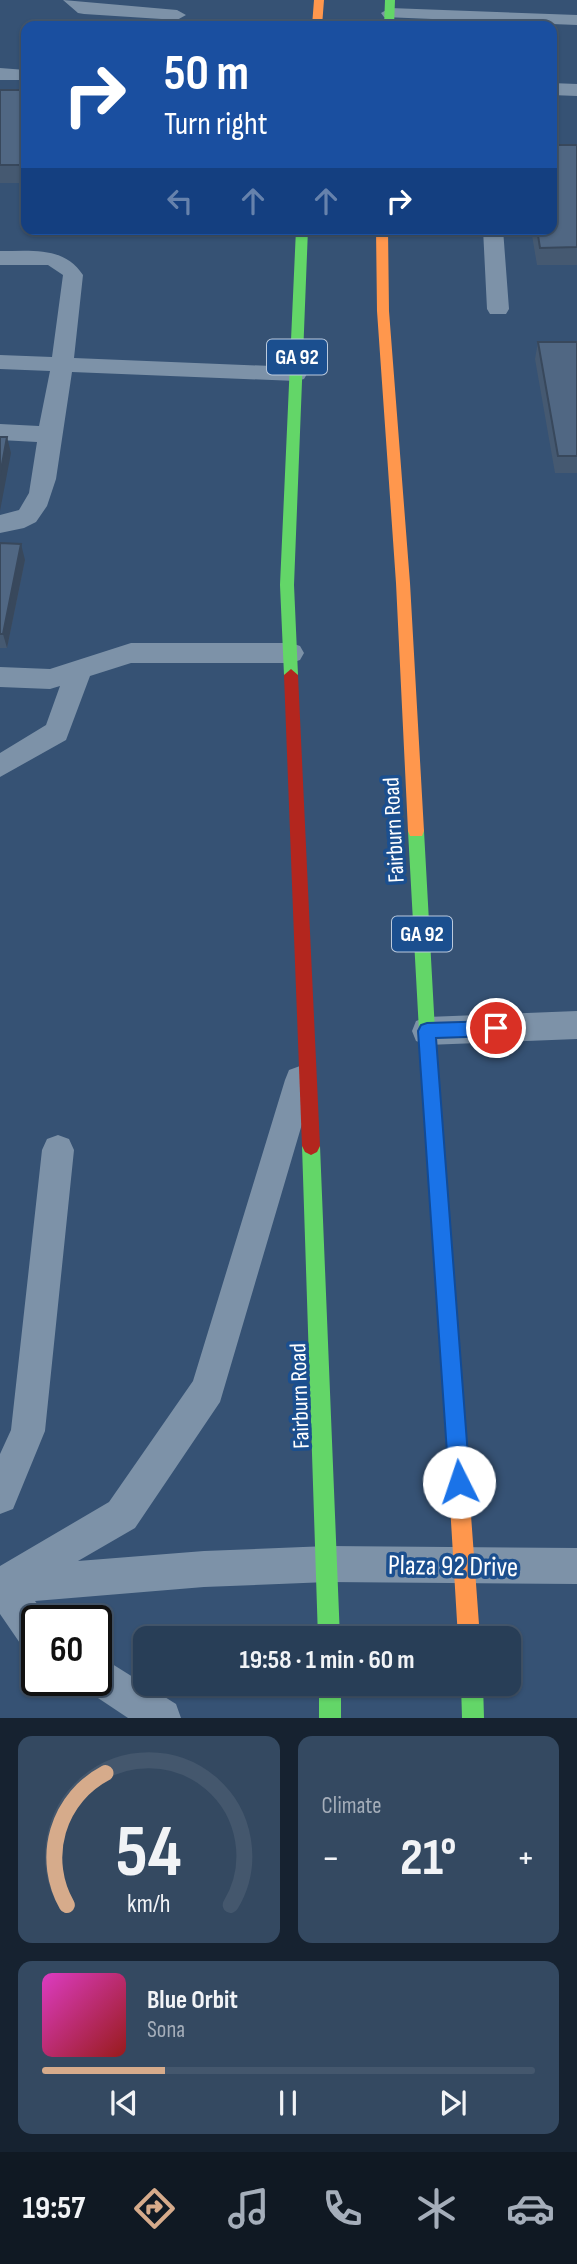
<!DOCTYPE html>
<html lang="en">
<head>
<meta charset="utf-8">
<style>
  :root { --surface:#283e57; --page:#344961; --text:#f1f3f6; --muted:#a5aeba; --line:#44576d; --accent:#d6ab8b }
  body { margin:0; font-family:"Sofia Sans Condensed",sans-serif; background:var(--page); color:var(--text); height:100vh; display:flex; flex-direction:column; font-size:26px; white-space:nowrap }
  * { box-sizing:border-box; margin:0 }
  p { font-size:23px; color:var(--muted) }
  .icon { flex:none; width:38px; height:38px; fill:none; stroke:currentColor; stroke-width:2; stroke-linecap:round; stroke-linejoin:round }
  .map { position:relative; height:1718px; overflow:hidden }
  .details { display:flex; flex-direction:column; gap:18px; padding:18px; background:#162230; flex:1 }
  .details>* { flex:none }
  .hud { position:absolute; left:21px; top:21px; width:536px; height:214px; border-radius:14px; box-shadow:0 2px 5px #0004,0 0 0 2px var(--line); background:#1a4fa0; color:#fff; overflow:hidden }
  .speed { position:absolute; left:21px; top:1605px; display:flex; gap:14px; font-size:35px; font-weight:700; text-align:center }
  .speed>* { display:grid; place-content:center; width:91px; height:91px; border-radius:50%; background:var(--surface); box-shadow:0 2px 5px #0004,0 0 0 2px var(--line); line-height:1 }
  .speed .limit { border:4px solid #111; border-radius:10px; background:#fff; color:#111 }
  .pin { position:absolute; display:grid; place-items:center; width:60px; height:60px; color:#fff; margin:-30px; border:4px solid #fff; border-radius:50%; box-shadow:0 2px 7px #0007 }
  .me { position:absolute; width:77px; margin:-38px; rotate:356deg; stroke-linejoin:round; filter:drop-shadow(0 0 5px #0008) }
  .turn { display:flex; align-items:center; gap:24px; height:147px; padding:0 28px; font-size:32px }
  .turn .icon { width:91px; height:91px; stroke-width:2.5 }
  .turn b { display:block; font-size:49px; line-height:60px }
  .lanes { display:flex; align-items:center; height:66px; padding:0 28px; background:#0003; justify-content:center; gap:35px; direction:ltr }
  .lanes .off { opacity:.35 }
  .big { font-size:52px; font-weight:700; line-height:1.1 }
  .details .card { flex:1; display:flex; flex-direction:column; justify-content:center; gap:10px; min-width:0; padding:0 24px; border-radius:14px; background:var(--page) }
  .details .dial { align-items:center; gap:0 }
  .dial svg { height:182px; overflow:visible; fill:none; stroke:var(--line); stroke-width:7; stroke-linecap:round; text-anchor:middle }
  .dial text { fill:var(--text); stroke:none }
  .song { display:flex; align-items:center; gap:21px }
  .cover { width:84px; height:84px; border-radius:10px; background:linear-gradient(135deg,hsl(310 70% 55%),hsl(0 70% 35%)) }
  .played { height:7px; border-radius:4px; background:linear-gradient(90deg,var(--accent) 25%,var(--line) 25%) }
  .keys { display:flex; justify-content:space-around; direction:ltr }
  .heat { display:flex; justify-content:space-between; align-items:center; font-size:38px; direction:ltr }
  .details .tiles { flex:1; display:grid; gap:18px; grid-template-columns:1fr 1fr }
  .card:last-child { grid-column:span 2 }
  .trip { position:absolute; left:133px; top:1626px; width:388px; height:70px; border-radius:14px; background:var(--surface); box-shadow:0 2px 5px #0004,0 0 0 2px var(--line); font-weight:700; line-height:70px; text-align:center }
  .tabs { display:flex; height:112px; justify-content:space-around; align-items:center; background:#101923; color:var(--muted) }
  .tabs .icon { width:49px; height:49px }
  .tabs .active { color:var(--accent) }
  .tabs b { font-size:32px; color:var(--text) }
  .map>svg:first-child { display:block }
</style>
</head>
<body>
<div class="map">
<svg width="577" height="1718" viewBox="0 0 577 1718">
  <rect width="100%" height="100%" fill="#365274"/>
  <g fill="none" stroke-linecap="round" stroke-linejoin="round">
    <path fill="#7d92a8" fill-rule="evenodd" d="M 63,0 L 177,10 L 186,15 L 177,20 L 84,14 L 78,13 Z
      M 390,8 L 577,15 L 577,25 L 384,17 L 381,13 Z
      M 0,68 L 26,70 L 26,80 L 0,80 Z
      M 551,83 L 577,84 L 577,96 L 551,95 Z
      M 483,229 L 503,229 L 509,309 L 506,314 L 490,314 L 487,309 Z
      M 0,251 C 31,251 64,246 83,275 L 74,358 L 296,367 L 304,369 L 307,374 L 304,379 L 296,381 L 72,372 L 56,479 L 47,506 L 36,522 L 24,528 L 0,533 L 0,515 L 19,510 L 29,493 L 37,442 L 0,440 L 0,424 L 39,426 L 50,371 L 0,369 L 0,355 L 52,357 L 63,275 L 48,265 L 0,265 Z
      M 131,643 L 291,643 L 300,646 L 304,653 L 300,660 L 291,663 L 131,663 L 90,676 L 66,740 L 0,777 L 0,753 L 46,725 L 60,686 L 50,689 L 0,687 L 0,667 L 50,669 Z
      M 577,1011 L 577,1039 L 427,1045 L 416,1041 L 412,1031 L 416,1021 L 427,1017 Z
      M 300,1066 L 311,1070 L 315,1080 L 220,1402 L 135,1528 L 78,1561 L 204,1551 L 328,1546 L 577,1548 L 577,1584 L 328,1582 L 204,1587 L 35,1601 L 49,1620 L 37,1620 L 37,1655 L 24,1649 L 0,1614 L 0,1566 L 109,1502 L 193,1381 L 285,1080 L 289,1070 Z
      M 58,1135 L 69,1139 L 74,1150 L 45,1431 L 13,1509 L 0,1514 L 0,1454 L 11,1430 L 42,1150 L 47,1139 Z
      M 96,1656 L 109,1662 L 176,1704 L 181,1718 L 128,1718 L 83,1688 L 79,1680 L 96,1680 Z"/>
    <path fill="#63d668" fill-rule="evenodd" d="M 385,0 L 395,0 L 394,26 L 384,26 Z
      M 296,229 L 308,229 L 294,585 L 298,675 L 291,681 L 284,675 L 280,585 Z
      M 416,824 L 422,826 L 424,831 L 435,1031 L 469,1488 L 466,1495 L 459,1498 L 452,1495 L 449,1488 L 419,1031 L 408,831 L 410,826 Z
      M 311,1137 L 317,1140 L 320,1146 L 340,1638 L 318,1638 L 302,1146 L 305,1140 Z
      M 319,1684 L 341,1684 L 341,1718 L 319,1718 Z
      M 461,1684 L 483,1684 L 484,1718 L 462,1718 Z"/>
    <path fill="#ff974d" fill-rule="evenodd" d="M 314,0 L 324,0 L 322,26 L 312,26 Z
      M 376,229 L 388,229 L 389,311 L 410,583 L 424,831 L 422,836 L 410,836 L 408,831 L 396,583 L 377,311 Z
      M 459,1478 L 466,1481 L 469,1488 L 480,1638 L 458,1638 L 449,1488 L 452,1481 Z"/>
    <path fill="#b3261e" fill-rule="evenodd" d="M 291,669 L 298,675 L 320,1146 L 317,1152 L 311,1155 L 305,1152 L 302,1146 L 284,675 Z"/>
  </g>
  <path fill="#455971" d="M 0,90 L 26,90 L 26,183 L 0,183 Z
    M 577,145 L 577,265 L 537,265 L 531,229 L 551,229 Z
    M 538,342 L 577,342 L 577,473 L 555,473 L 535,359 Z
    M 0,543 L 25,560 L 7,648 L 0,648 Z"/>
  <path fill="#38485c" d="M 7,437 L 11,453 L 0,511 L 0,475 Z
    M 21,544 L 25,560 L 7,648 L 3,634 Z"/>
  <path fill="#506783" stroke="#38485c" stroke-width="2" d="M 0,90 L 26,90 L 26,165 L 0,165 Z
    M 551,145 L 577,145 L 577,247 L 540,248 L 537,229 L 551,229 Z
    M 538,342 L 577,342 L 577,456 L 558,456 Z
    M 0,437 L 7,437 L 0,475 Z
    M 0,543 L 21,544 L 3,634 L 0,634 Z"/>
  <path fill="#1a73e8" stroke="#114b97" stroke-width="2" d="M 496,1021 L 502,1023 L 504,1028 L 502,1034 L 496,1036 L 436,1038 L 470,1482 L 467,1489 L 459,1492 L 452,1489 L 449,1482 L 418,1031 L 421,1025 L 427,1023 Z"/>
  <g text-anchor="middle" stroke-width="7" stroke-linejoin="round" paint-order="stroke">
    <g fill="#1b4f8f" stroke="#bbcadd" stroke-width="2">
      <rect x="267" y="339.5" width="60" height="35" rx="5"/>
      <rect x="392" y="916.5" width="60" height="35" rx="5"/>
    </g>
    <g font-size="21" font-weight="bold" fill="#fff">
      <text x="297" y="364">GA 92</text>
      <text x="422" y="941">GA 92</text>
    </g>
    <g font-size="23" fill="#fff" stroke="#1b4f8f">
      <text transform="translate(393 830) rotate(-93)" y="8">Fairburn Road</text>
      <text transform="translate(299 1396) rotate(-92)" y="8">Fairburn Road</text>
    </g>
    <g font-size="28" fill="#fff" stroke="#1b4f8f">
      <text transform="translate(453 1565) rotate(1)" y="10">Plaza 92 Drive</text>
    </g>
  </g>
</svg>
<div class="speed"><div class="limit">60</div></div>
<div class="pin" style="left:496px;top:1028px;background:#d93025"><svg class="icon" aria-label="arrive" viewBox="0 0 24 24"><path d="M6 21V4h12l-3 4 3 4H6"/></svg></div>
<svg class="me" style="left:459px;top:1482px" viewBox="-20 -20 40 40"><circle r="19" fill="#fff"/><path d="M0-13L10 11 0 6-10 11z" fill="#1a73e8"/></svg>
<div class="trip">19:58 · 1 min · 60 m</div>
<div class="hud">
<div class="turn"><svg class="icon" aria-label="right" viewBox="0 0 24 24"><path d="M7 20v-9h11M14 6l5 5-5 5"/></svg><div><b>50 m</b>Turn right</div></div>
<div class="lanes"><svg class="icon off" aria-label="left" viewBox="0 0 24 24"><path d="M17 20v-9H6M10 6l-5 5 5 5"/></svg><svg class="icon off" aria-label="ahead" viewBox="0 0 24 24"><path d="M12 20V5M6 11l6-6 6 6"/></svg><svg class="icon off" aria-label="ahead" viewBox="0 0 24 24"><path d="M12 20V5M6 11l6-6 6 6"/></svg><svg class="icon" aria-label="right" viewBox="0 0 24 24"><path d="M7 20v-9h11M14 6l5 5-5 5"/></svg></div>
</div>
</div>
<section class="details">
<div class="tiles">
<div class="card dial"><svg viewBox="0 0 100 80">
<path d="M14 69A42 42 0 1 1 86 69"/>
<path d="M14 69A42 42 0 0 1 31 11" stroke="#d6ab8b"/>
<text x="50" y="56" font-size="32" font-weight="700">54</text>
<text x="50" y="72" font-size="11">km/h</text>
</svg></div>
<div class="card"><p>Climate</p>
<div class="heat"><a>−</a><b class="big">21°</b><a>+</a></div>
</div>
<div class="card">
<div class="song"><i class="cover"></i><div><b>Blue Orbit</b><p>Sona</p></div></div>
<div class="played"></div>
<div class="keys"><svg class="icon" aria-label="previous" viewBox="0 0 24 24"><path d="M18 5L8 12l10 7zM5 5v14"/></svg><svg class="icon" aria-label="pause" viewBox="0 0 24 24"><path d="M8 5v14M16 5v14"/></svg><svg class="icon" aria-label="next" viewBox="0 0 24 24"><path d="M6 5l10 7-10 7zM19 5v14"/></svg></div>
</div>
</div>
</section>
<nav class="tabs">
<b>19:57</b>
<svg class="icon active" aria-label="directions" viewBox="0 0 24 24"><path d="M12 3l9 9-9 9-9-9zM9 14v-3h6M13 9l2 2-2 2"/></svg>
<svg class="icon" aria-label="music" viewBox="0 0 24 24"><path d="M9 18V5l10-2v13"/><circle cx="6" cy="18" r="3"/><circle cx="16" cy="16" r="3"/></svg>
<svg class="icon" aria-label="phone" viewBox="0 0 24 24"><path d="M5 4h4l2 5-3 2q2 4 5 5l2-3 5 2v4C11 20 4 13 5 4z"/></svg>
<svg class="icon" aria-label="climate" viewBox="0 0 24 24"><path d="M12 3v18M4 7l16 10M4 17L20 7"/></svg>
<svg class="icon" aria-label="car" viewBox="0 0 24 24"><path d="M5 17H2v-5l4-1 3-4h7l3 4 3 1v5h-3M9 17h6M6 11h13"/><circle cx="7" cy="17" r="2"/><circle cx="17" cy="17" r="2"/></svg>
</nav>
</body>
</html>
